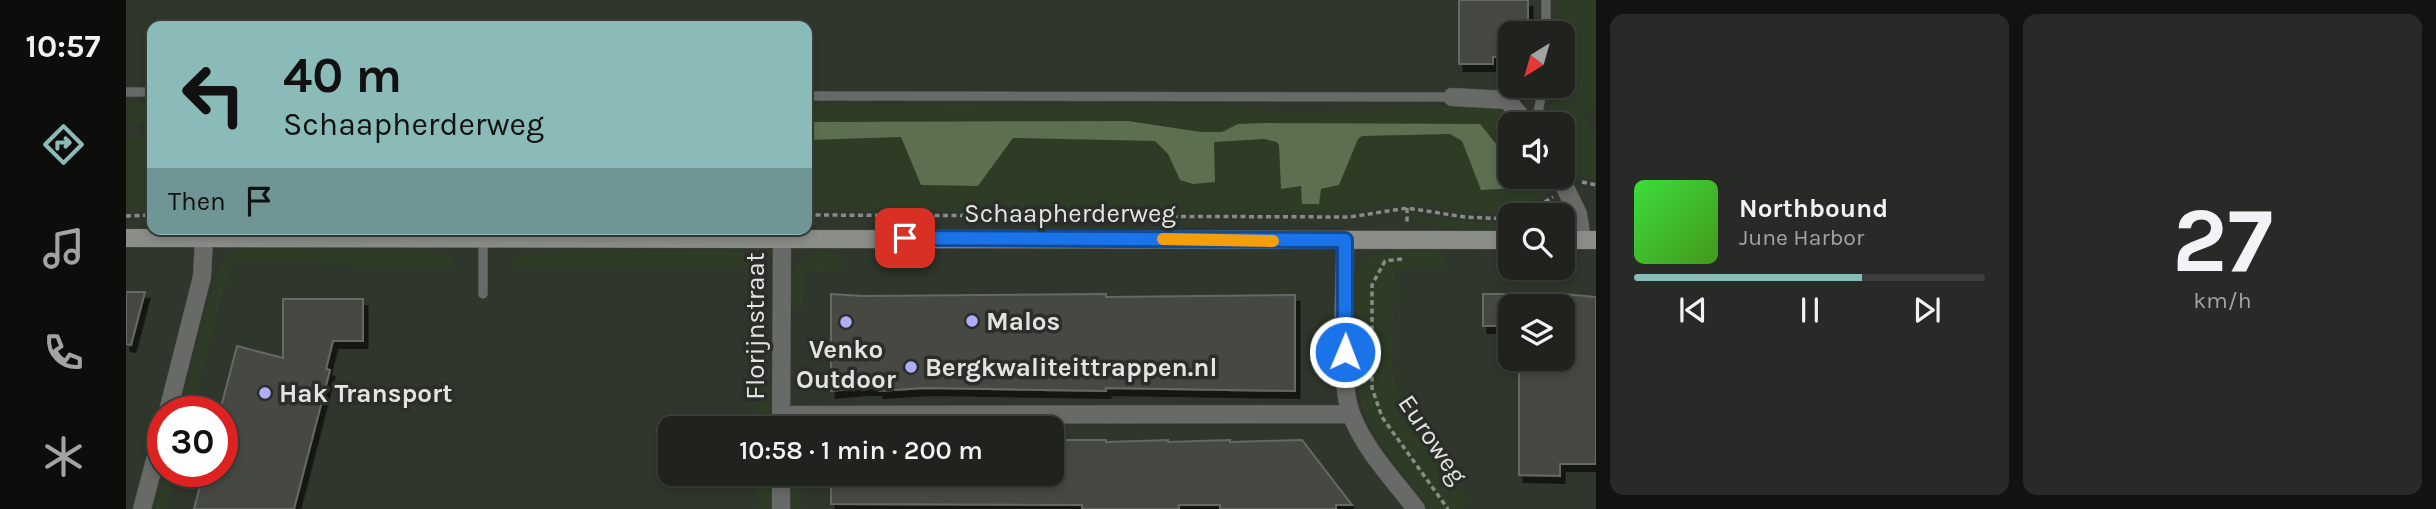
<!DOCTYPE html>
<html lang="en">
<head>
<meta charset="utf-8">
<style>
  :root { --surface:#20221e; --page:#282a27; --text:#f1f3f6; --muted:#a2a4a4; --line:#3d3f3c; --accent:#8bbbb9 }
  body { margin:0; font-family:Karla,sans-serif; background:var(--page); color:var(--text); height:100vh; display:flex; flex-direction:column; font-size:26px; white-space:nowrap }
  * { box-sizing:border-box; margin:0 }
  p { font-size:23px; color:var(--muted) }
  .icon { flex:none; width:38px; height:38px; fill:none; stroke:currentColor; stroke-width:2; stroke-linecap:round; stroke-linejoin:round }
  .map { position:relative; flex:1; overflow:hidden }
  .sheet { display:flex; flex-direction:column; gap:14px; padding:14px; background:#121310; width:840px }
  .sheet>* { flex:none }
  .banner { position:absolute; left:21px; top:21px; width:665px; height:214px; border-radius:14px; box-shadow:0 4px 10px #0003,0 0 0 2px var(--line); background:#8bbbb9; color:#111; overflow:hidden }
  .needle { width:46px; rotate:217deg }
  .fabs { position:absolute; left:1372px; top:21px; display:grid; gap:14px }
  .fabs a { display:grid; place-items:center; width:77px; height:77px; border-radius:14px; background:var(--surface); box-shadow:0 4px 10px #0003,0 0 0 2px var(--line); font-size:35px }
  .speed { position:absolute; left:21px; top:396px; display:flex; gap:14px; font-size:35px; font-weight:700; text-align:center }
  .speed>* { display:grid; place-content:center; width:91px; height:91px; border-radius:50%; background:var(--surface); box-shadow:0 4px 10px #0003,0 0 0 2px var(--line); line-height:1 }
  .speed .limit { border:10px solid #d22; background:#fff; color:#111 }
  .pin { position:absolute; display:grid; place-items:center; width:60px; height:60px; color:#fff; margin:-30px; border-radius:14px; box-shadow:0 4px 10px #0006 }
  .me { position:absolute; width:77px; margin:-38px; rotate:1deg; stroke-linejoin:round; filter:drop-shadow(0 0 5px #0008) }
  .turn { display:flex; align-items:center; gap:24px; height:147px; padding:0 21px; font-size:32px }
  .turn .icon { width:91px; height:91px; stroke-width:2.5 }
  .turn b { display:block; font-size:49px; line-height:60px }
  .then { display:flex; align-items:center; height:66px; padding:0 21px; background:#0003; gap:14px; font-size:26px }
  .sheet .card { flex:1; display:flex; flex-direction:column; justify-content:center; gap:10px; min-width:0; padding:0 24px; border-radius:14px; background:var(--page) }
  .sheet .dial { align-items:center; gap:0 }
  .dial b { font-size:91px; line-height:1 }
  .song { display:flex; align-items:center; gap:21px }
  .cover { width:84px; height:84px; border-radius:10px; background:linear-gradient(135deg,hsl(120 70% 55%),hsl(100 70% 35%)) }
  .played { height:7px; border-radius:4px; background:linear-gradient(90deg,var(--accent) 65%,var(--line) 65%) }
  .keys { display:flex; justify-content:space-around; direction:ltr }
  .sheet .tiles { flex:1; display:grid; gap:14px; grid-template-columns:repeat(2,1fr) }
  .trip { position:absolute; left:532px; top:416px; width:406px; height:70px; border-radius:14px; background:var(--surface); box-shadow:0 4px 10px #0003,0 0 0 2px var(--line); font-weight:600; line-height:70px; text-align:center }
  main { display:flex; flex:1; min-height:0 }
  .tabs { display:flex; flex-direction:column; width:126px; justify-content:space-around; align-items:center; background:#0d0e0c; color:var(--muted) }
  .tabs .icon { width:49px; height:49px }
  .tabs .active { color:var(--accent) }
  .tabs b { font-size:32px; color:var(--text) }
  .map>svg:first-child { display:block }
</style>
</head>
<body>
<main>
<nav class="tabs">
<b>10:57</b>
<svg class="icon active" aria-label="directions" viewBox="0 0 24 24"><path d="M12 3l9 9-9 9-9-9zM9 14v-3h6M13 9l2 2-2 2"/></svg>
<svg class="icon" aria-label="music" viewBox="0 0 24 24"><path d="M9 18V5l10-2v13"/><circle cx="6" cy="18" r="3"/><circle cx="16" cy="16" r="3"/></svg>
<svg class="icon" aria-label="phone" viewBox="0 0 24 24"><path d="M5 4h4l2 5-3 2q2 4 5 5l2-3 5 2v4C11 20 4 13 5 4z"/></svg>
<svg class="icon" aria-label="climate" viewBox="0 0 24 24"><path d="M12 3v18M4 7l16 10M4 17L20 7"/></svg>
</nav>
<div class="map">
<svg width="1470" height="509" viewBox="0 0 1470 509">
  <defs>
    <filter id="shadow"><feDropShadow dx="4.5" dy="7" stdDeviation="0" flood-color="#0009"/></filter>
  </defs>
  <rect width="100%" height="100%" fill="#2a2d28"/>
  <path fill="#2f362b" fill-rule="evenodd" d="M 0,0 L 1470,0 L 1470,509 L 0,509 ZM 26,26 L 681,26 L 681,229 L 26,229 ZM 1384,33 L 1437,33 L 1437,86 L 1384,86 ZM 1384,124 L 1437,124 L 1437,177 L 1384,177 ZM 1384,215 L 1437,215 L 1437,268 L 1384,268 ZM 1384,306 L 1437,306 L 1437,359 L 1384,359 ZM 37,411 L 96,411 L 96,471 L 37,471 ZM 544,429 L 926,429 L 926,474 L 544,474 Z"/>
  <path fill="#2e3c26" d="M 1432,0 L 1470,0 L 1470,111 L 1458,110 L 1460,121 L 1470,135 L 1470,181 L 1459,177 L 1448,178 L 1437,155 L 1437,124 L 1422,124 L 1429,86 L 1437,86 L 1437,33 L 1431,33 Z
    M 681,104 L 1097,106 L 1166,112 L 1363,105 L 1395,124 L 1384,124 L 1384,161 L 1366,136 L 1138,123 L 1112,124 L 1096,132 L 1075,132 L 1002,121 L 681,122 Z
    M 0,106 L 26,106 L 26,125 L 0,125 Z
    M 1324,134 L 1336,140 L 1355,190 L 1391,188 L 1392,177 L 1424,177 L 1430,188 L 1389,213 L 1342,212 L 1307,205 L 1253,205 L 1212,212 L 681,210 L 681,140 L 775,137 L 795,185 L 852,186 L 887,138 L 1029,141 L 1042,154 L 1054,180 L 1087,142 L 1138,139 L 1151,142 L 1153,146 L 1155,189 L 1176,186 L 1176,204 L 1195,189 L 1213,185 L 1232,138 L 1237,136 Z
    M 0,135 L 26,135 L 26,210 L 0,210 Z
    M 1288,215 L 1339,222 L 1384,223 L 1384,231 L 1323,229 L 1286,223 Z
    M 118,247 L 318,253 L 327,258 L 329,267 L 110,263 L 102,274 L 66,411 L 55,411 L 92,268 L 101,255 Z
    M 617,250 L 630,259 L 641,273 L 643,429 L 632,429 L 632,277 L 623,268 L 385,267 L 396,253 Z
    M 700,251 L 715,257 L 717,270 L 679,272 L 677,308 L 671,308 C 660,299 664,271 674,261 C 680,254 690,253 700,251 Z
    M 1309,251 L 1318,256 L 1319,267 L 1269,270 L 1267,370 L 1275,407 L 1343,501 L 1333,509 L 1304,509 C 1282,478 1252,447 1237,411 C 1224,378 1231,309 1231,271 C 1247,244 1281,251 1309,251 Z
    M 39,471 L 50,471 L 40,509 L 29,509 Z
    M 632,474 L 643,474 L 643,509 L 632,509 Z
    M 675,475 L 675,509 L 664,509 L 664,483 Z"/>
  <path fill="#5c6f51" d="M 1002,121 L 1075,132 L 1096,132 L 1112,124 L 1138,123 L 1354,124 L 1384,161 L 1384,177 L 1392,177 L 1392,188 L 1355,190 L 1336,141 L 1324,134 L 1236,136 L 1232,139 L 1213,185 L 1195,189 L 1193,204 L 1176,204 L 1175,186 L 1155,189 L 1153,146 L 1151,142 L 1138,139 L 1088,142 L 1089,182 L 1067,184 L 1054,180 L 1042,154 L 1029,141 L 887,138 L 852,186 L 795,185 L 775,137 L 681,140 L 681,122 Z"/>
  <path fill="#454943" stroke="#656963" stroke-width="2" filter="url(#shadow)" d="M 1333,0 L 1402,0 L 1402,33 L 1384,33 L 1384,57 L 1367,57 L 1367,64 L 1333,64 Z
    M 0,292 L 19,292 L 5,345 L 0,344 Z
    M 705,294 L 737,296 L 980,294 L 980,297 L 1169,295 L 1169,391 L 980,388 L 980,391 L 799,388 L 753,391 L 753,388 L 737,388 L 705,391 Z
    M 1357,294 L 1384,294 L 1384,326 L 1357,326 Z
    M 1437,294 L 1470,297 L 1470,464 L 1434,464 L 1434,476 L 1393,475 L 1393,359 L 1437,359 Z
    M 157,299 L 237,299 L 237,341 L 207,341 L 200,369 L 204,370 L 168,509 L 68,509 L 78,471 L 96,471 L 96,411 L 94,411 L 111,346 L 157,358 Z
    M 940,440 L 980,440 L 980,442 L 1042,440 L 1042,442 L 1104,440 L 1104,442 L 1176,440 L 1226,505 L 1210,505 L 1210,509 L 1094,509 L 1094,505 L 1053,505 L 1053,509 L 956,509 L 956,505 L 705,504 L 705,474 L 926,474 L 926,442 L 939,442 Z"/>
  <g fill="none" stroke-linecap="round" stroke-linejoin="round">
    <defs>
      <path id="lane" d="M 1420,33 L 1420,0
        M 0,92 L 26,92
        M 681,96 L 1326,97
        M 1410,124 L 1417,86
        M 357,294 L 357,238"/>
      <path id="street" d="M 1326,97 L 1381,100 L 1401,124
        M 1434,177 L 1452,214 L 1456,240
        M 1219,240 C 1220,282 1211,381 1226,416 C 1239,450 1268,480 1290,509
        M 42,411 L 76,277 L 78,238
        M 655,415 L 1225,414
        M 655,429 L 656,238
        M 16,509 L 37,430
        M 655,509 L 655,474"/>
      <path id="secondary" d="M 0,238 L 1384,240
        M 1437,240 L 1470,240"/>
    </defs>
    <use href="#lane" stroke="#474a45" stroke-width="10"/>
    <use href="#street" stroke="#474a45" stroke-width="19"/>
    <use href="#secondary" stroke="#474a45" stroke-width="19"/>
    <path stroke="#888b87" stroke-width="3.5" stroke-dasharray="5 3.5" stroke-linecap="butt" d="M 1456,182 L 1470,185
      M 1281,208 L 1281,225
      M 681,215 L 1224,217 L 1281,208 L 1339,217 L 1384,219
      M 1397,215 L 1427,197
      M 0,216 L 26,215
      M 1276,259 L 1259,261 L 1246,285 L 1246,388 L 1256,417 L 1322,509"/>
    <use href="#lane" stroke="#686a67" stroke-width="9"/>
    <use href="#street" stroke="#686a67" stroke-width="18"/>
    <use href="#secondary" stroke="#8a8d88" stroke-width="18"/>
  </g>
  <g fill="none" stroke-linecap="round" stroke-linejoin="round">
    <defs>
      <path id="route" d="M 779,238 L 1219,240 L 1219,352"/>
    </defs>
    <use href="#route" stroke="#114b97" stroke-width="18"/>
    <use href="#route" stroke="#1a73e8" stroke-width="12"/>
    <path stroke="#f59e0b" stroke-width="12" d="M 1037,239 L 1147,241"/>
  </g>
  <g fill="#b0aefa" stroke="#2a2d28" stroke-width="2.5">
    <circle cx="846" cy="321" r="7"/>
    <circle cx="720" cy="322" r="7"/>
    <circle cx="785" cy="367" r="7"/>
    <circle cx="139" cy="393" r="7"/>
  </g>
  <g text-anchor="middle" stroke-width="7" stroke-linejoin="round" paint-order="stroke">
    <g font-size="26" fill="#e1e4e0" stroke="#2a2d28">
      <text x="944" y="222">Schaapherderweg</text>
      <text transform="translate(629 326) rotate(-90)" y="9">Florijnstraat</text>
      <text transform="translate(1307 439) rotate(56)" y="9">Euroweg</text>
    </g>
    <g font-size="26" font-weight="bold" fill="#e1e4e0" stroke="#2a2d28" text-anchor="start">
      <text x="860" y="330">Malos</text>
      <text x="720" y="358" text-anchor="middle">Venko<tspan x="720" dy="30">Outdoor</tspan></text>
      <text x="799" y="376">Bergkwaliteittrappen.nl</text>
      <text x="153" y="402">Hak Transport</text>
    </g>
  </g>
</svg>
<div class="fabs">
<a><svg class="needle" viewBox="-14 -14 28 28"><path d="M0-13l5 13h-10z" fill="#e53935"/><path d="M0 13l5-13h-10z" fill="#a2a4a4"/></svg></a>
<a><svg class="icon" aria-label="sound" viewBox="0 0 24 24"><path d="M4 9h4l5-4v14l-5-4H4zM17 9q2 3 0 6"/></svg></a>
<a><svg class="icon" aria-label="search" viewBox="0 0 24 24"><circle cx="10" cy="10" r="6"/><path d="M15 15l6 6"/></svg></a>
<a><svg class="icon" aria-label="layers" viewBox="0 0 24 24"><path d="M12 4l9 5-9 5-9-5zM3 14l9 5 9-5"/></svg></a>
</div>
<div class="speed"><div class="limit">30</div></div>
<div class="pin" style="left:779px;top:238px;background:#d93025"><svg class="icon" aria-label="arrive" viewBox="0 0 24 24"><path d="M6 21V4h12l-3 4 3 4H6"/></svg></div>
<svg class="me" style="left:1219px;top:352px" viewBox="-20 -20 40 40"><circle r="17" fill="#1a73e8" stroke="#fff" stroke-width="3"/><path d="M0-11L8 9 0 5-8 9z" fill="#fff"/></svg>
<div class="trip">10:58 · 1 min · 200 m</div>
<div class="banner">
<div class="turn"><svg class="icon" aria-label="left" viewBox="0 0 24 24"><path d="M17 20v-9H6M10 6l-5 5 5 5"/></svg><div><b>40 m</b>Schaapherderweg</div></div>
<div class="then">Then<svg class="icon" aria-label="arrive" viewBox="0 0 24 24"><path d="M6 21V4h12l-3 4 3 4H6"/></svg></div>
</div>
</div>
<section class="sheet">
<div class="tiles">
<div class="card">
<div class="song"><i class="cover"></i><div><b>Northbound</b><p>June Harbor</p></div></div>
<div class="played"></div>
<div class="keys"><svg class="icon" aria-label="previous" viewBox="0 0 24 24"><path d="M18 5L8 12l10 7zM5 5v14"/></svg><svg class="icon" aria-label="pause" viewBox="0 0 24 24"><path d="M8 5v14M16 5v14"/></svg><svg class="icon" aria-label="next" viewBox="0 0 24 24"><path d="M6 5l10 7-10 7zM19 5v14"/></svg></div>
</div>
<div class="card dial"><b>27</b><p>km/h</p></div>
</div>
</section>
</main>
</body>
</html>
